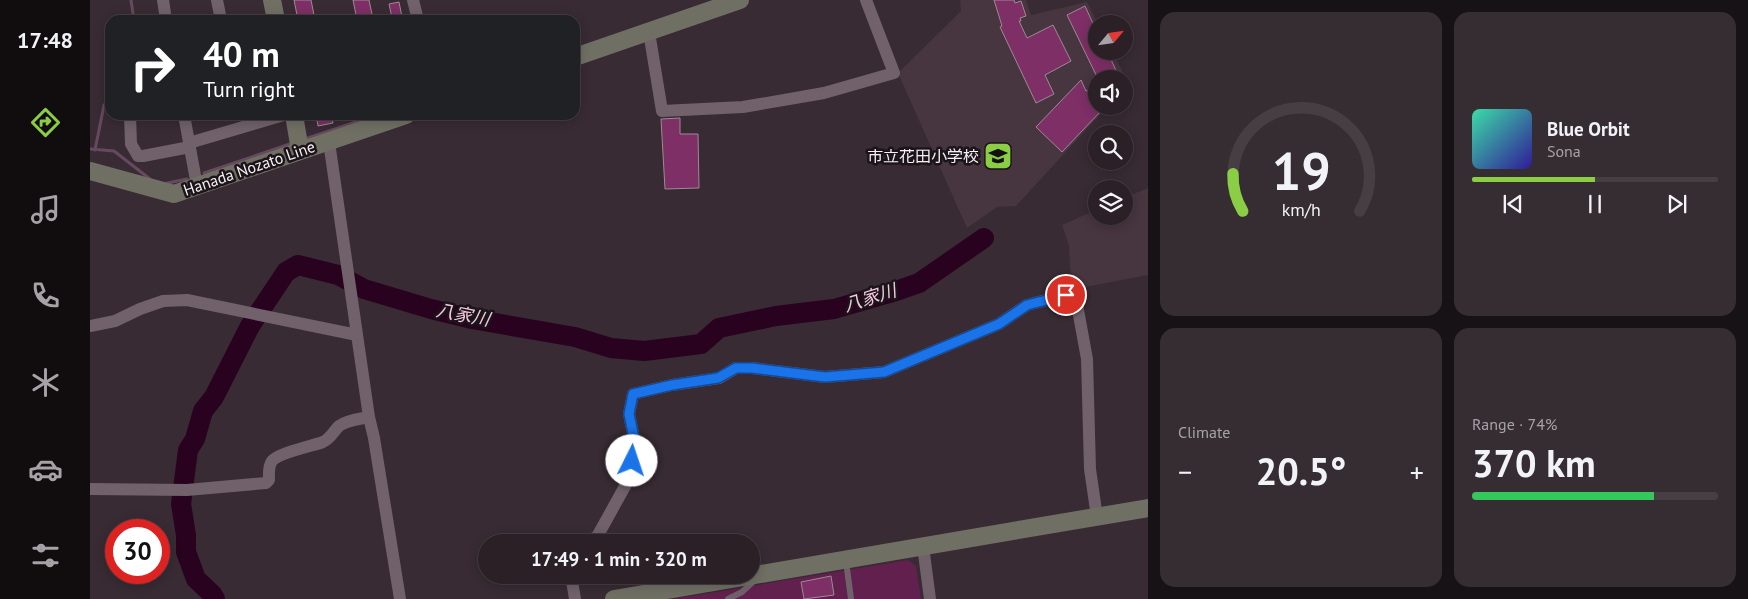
<!DOCTYPE html>
<html lang="en">
<head>
<meta charset="utf-8">
<style>
  :root { --surface:#2a2026; --page:#362d32; --text:#f1f3f6; --muted:#a5a3a7; --line:#463e43; --accent:#8bce46 }
  body { margin:0; font-family:"PT Sans","Noto Sans JP",sans-serif; background:var(--page); color:var(--text); height:100vh; display:flex; flex-direction:column; font-size:19px; white-space:nowrap }
  * { box-sizing:border-box; margin:0 }
  p { font-size:16px; color:var(--muted) }
  .icon { flex:none; width:28px; height:28px; fill:none; stroke:currentColor; stroke-width:2; stroke-linecap:round; stroke-linejoin:round }
  .map { position:relative; flex:1; overflow:hidden }
  .details { display:flex; flex-direction:column; gap:12px; padding:12px; background:#171215; width:600px }
  .details>* { flex:none }
  .banner { position:absolute; left:15px; top:15px; width:475px; height:105px; border-radius:15px; box-shadow:0 2px 12px #0003,0 0 0 1px var(--line); background:#202124; color:#fff; overflow:hidden }
  .needle { width:32px; rotate:61deg }
  .tools { position:absolute; left:998px; top:15px; display:grid; gap:10px }
  .tools a { display:grid; place-items:center; width:45px; height:45px; border-radius:50%; background:var(--surface); box-shadow:0 2px 12px #0003,0 0 0 1px var(--line); font-size:25px }
  .speed { position:absolute; left:15px; top:519px; display:flex; gap:10px; font-size:25px; font-weight:700; text-align:center }
  .speed>* { display:grid; place-content:center; width:65px; height:65px; border-radius:50%; background:var(--surface); box-shadow:0 2px 12px #0003,0 0 0 1px var(--line); line-height:1 }
  .speed .limit { border:8px solid #d22; background:#fff; color:#111 }
  .pin { position:absolute; display:grid; place-items:center; width:42px; height:42px; color:#fff; margin:-21px; border:2px solid #fff; border-radius:50%; box-shadow:0 1px 5px #0007 }
  .me { position:absolute; width:55px; margin:-28px; rotate:4deg; stroke-linejoin:round; filter:drop-shadow(0 0 4px #0008) }
  .turn { display:flex; align-items:center; gap:18px; height:105px; padding:0 15px; font-size:22px }
  .turn .icon { width:65px; height:65px; stroke-width:2.5 }
  .turn b { display:block; font-size:35px; line-height:42px }
  .big { font-size:38px; font-weight:700; line-height:1.1 }
  .details .widget { flex:1; display:flex; flex-direction:column; justify-content:center; gap:8px; min-width:0; padding:0 18px; border-radius:15px; background:var(--page) }
  .details .dial { align-items:center; gap:0 }
  .dial svg { height:130px; overflow:visible; fill:none; stroke:var(--line); stroke-width:7; stroke-linecap:round; text-anchor:middle }
  .dial text { fill:var(--text); stroke:none }
  .song { display:flex; align-items:center; gap:15px }
  .cover { width:60px; height:60px; border-radius:8px; background:linear-gradient(135deg,hsl(160 70% 55%),hsl(250 70% 35%)) }
  .played { height:5px; border-radius:2px; background:linear-gradient(90deg,var(--accent) 50%,var(--line) 50%) }
  .keys { display:flex; justify-content:space-around; direction:ltr }
  .heat { display:flex; justify-content:space-between; align-items:center; font-size:28px; direction:ltr }
  .charge { height:8px; border-radius:4px; background:linear-gradient(90deg,#34c759 74%,var(--line) 0) }
  .details .tiles { flex:1; display:grid; gap:12px; grid-template-columns:repeat(2,1fr) }
  .trip { position:absolute; left:388px; top:534px; width:282px; height:50px; border-radius:25px; background:var(--surface); box-shadow:0 2px 12px #0003,0 0 0 1px var(--line); font-weight:700; line-height:50px; text-align:center }
  main { display:flex; flex:1; min-height:0 }
  .menu { display:flex; flex-direction:column; width:90px; justify-content:space-around; align-items:center; background:#110d0f; color:var(--muted) }
  .menu .icon { width:35px; height:35px }
  .menu .selected { color:var(--accent) }
  .menu b { font-size:22px; color:var(--text) }
  .map>svg:first-child { display:block }
</style>
</head>
<body>
<main>
<nav class="menu">
<b>17:48</b>
<svg class="icon selected" aria-label="directions" viewBox="0 0 24 24"><path d="M12 3l9 9-9 9-9-9zM9 14v-3h6M13 9l2 2-2 2"/></svg>
<svg class="icon" aria-label="music" viewBox="0 0 24 24"><path d="M9 18V5l10-2v13"/><circle cx="6" cy="18" r="3"/><circle cx="16" cy="16" r="3"/></svg>
<svg class="icon" aria-label="phone" viewBox="0 0 24 24"><path d="M5 4h4l2 5-3 2q2 4 5 5l2-3 5 2v4C11 20 4 13 5 4z"/></svg>
<svg class="icon" aria-label="climate" viewBox="0 0 24 24"><path d="M12 3v18M4 7l16 10M4 17L20 7"/></svg>
<svg class="icon" aria-label="car" viewBox="0 0 24 24"><path d="M5 17H2v-5l4-1 3-4h7l3 4 3 1v5h-3M9 17h6M6 11h13"/><circle cx="7" cy="17" r="2"/><circle cx="17" cy="17" r="2"/></svg>
<svg class="icon" aria-label="filters" viewBox="0 0 24 24"><path d="M4 7h16M4 17h16"/><circle cx="9" cy="7" r="2"/><circle cx="15" cy="17" r="2"/></svg>
</nav>
<div class="map">
<svg width="1058" height="599" viewBox="0 0 1058 599">
  <rect width="100%" height="100%" fill="#382b33"/>
  <path fill="#473540" d="M 870,0 L 936,0 L 941,15 L 997,2 L 1008,24 L 1006,24 L 1006,51 L 1022,51 L 1039,84 L 1034,90 L 1034,79 L 1006,79 L 1006,106 L 1018,106 L 926,206 L 907,207 L 877,228 L 808,73 L 871,11 Z
    M 1058,188 L 1058,275 L 990,288 L 986,285 L 982,278 L 980,268 L 979,246 L 972,225 L 1006,210 L 1006,216 L 1034,216 L 1034,198 Z"/>
  <path fill="#62204f" d="M 818,560 L 826,566 L 831,599 L 584,599 Z"/>
  <g fill="none" stroke-linecap="round" stroke-linejoin="round">
    <path stroke="#67495f" stroke-width="3" d="M 41,0 L 44,20
      M 218,138 L 287,115
      M 1,149 L 24,151 L 60,179
      M 5,150 L 14,105 L 20,103
      M 114,173 L 200,144
      M 73,184 L 97,179"/>
    <path stroke="#29021f" stroke-width="20" d="M 125,599 L 122,594 L 106,579 L 96,552 L 96,535 L 91,504 L 98,450 L 105,439 L 113,411 L 124,397 L 160,326 L 196,272 L 208,265 L 248,275 L 274,289 L 341,309 L 382,319 L 485,337 L 521,348 L 554,351 L 611,344 L 629,328 L 686,316 L 744,309 L 803,292 L 829,283 L 894,238"/>
  </g>
  <path fill="#7e2f66" stroke="#9b8b94" d="M 204,0 L 221,0 L 225,20 L 208,20 Z
    M 263,0 L 279,0 L 283,19 L 267,20 Z
    M 904,0 L 924,0 L 925,3 L 931,1 L 936,16 L 930,18 L 931,21 L 929,21 L 937,38 L 963,25 L 981,61 L 955,75 L 964,94 L 946,103 L 910,27 L 912,26 Z
    M 309,2 L 312,17 L 302,18 L 299,4 Z
    M 995,6 L 1006,30 L 1006,51 L 1017,51 L 1030,79 L 1008,79 L 977,15 Z
    M 991,80 L 996,91 L 1000,89 L 1006,102 L 1006,106 L 1009,106 L 1011,111 L 972,152 L 946,127 Z
    M 226,115 L 241,115 L 243,123 L 228,126 Z
    M 590,118 L 590,134 L 608,134 L 609,188 L 575,189 L 571,119 Z
    M 741,576 L 744,595 L 714,599 L 711,582 Z"/>
  <g fill="none" stroke-linecap="round" stroke-linejoin="round">
    <path stroke="#70616a" stroke-width="6" d="M 756,561 L 761,599
      M 638,599 L 652,592 L 666,579"/>
    <path stroke="#70616a" stroke-width="12" d="M 73,0 L 76,20
      M 127,0 L 131,20
      M 323,0 L 328,20
      M 559,32 L 572,111 L 653,107 L 734,93 L 804,73 L 776,0
      M 40,115 L 41,144 L 48,156 L 53,156 L 100,147
      M 94,115 L 107,186
      M 239,142 L 279,417 L 284,438 L 310,599
      M 99,143 L 194,115
      M 0,326 L 25,321 L 50,309 L 73,301 L 97,300 L 267,335
      M 0,489 L 97,490 L 176,483 L 179,480 C 179,475 178,466 182,461 C 188,453 222,446 233,442 C 241,438 243,432 249,426 C 257,420 270,419 279,417
      M 500,542 L 508,535 L 539,479 L 545,443 L 539,414 L 543,394 L 582,385 L 629,378 L 646,368 L 662,368 L 735,377 L 794,372 L 909,324 L 937,305 L 976,295 L 986,299 L 997,359 L 1000,469 L 1007,517
      M 833,546 L 840,599
      M 481,575 L 485,599"/>
    <path stroke="#706f64" stroke-width="18" d="M 182,0 L 186,20
      M 485,57 L 650,0
      M 204,115 L 210,150
      M 0,171 L 84,194 L 316,115
      M 524,599 L 1058,508"/>
  </g>
  <g fill="none" stroke-linecap="round" stroke-linejoin="round">
    <defs>
      <path id="route" d="M 542,461 L 545,443 L 539,414 L 543,394 L 582,385 L 628,378 L 646,368 L 662,368 L 735,377 L 794,372 L 909,324 L 937,305 L 976,295"/>
    </defs>
    <use href="#route" stroke="#114b97" stroke-width="12"/>
    <use href="#route" stroke="#1a73e8" stroke-width="9"/>
  </g>
  <defs>
    <symbol id="school-square" viewBox="-11 -11 22 22"><rect x="-9" y="-9" width="18" height="18" rx="4" fill="#8bce46" stroke="#1b1519"/><path d="M0-5L7-2L0 1L-7-2ZM-4 1L0 2.5L4 1V4Q0 6-4 4Z" fill="#111"/></symbol>
  </defs>
  <g fill-rule="evenodd">
    <use href="#school-square" x="892" y="140" width="32" height="32"/>
  </g>
  <g text-anchor="middle" stroke-width="5" stroke-linejoin="round" paint-order="stroke">
    <g font-size="16" fill="#f8eff5" stroke="#1b1519" text-anchor="end">
      <text x="889" y="162">市立花田小学校</text>
    </g>
    <g font-size="16" fill="#f8eff5" stroke="#1b1519">
      <text transform="translate(159 168) rotate(-19)" y="6">Hanada Nozato Line</text>
    </g>
    <g font-size="18" font-style="italic" fill="#f4c7e3" stroke="#1b1519">
      <text transform="translate(780 298) rotate(-17)" y="6">八家川</text>
      <text transform="translate(373 315) rotate(11)" y="6">八家川</text>
    </g>
  </g>
</svg>
<div class="tools">
<a><svg class="needle" viewBox="-14 -14 28 28"><path d="M0-13l5 13h-10z" fill="#e53935"/><path d="M0 13l5-13h-10z" fill="#a5a3a7"/></svg></a>
<a><svg class="icon" aria-label="sound" viewBox="0 0 24 24"><path d="M4 9h4l5-4v14l-5-4H4zM17 9q2 3 0 6"/></svg></a>
<a><svg class="icon" aria-label="search" viewBox="0 0 24 24"><circle cx="10" cy="10" r="6"/><path d="M15 15l6 6"/></svg></a>
<a><svg class="icon" aria-label="layers" viewBox="0 0 24 24"><path d="M12 4l9 5-9 5-9-5zM3 14l9 5 9-5"/></svg></a>
</div>
<div class="speed"><div class="limit">30</div></div>
<div class="pin" style="left:976px;top:295px;background:#d93025"><svg class="icon" aria-label="arrive" viewBox="0 0 24 24"><path d="M6 21V4h12l-3 4 3 4H6"/></svg></div>
<svg class="me" style="left:542px;top:461px" viewBox="-20 -20 40 40"><circle r="19" fill="#fff"/><path d="M0-13L10 11 0 6-10 11z" fill="#1a73e8"/></svg>
<div class="trip">17:49 · 1 min · 320 m</div>
<div class="banner">
<div class="turn"><svg class="icon" aria-label="right" viewBox="0 0 24 24"><path d="M7 20v-9h11M14 6l5 5-5 5"/></svg><div><b>40 m</b>Turn right</div></div>
</div>
</div>
<section class="details">
<div class="tiles">
<div class="widget dial"><svg viewBox="0 0 100 80">
<path d="M14 69A42 42 0 1 1 86 69"/>
<path d="M14 69A42 42 0 0 1 8 46" stroke="#8bce46"/>
<text x="50" y="56" font-size="32" font-weight="700">19</text>
<text x="50" y="72" font-size="11">km/h</text>
</svg></div>
<div class="widget">
<div class="song"><i class="cover"></i><div><b>Blue Orbit</b><p>Sona</p></div></div>
<div class="played"></div>
<div class="keys"><svg class="icon" aria-label="previous" viewBox="0 0 24 24"><path d="M18 5L8 12l10 7zM5 5v14"/></svg><svg class="icon" aria-label="pause" viewBox="0 0 24 24"><path d="M8 5v14M16 5v14"/></svg><svg class="icon" aria-label="next" viewBox="0 0 24 24"><path d="M6 5l10 7-10 7zM19 5v14"/></svg></div>
</div>
<div class="widget"><p>Climate</p>
<div class="heat"><a>−</a><b class="big">20.5°</b><a>+</a></div>
</div>
<div class="widget"><p>Range · 74%</p><b class="big">370 km</b><div class="charge"></div></div>
</div>
</section>
</main>
</body>
</html>
